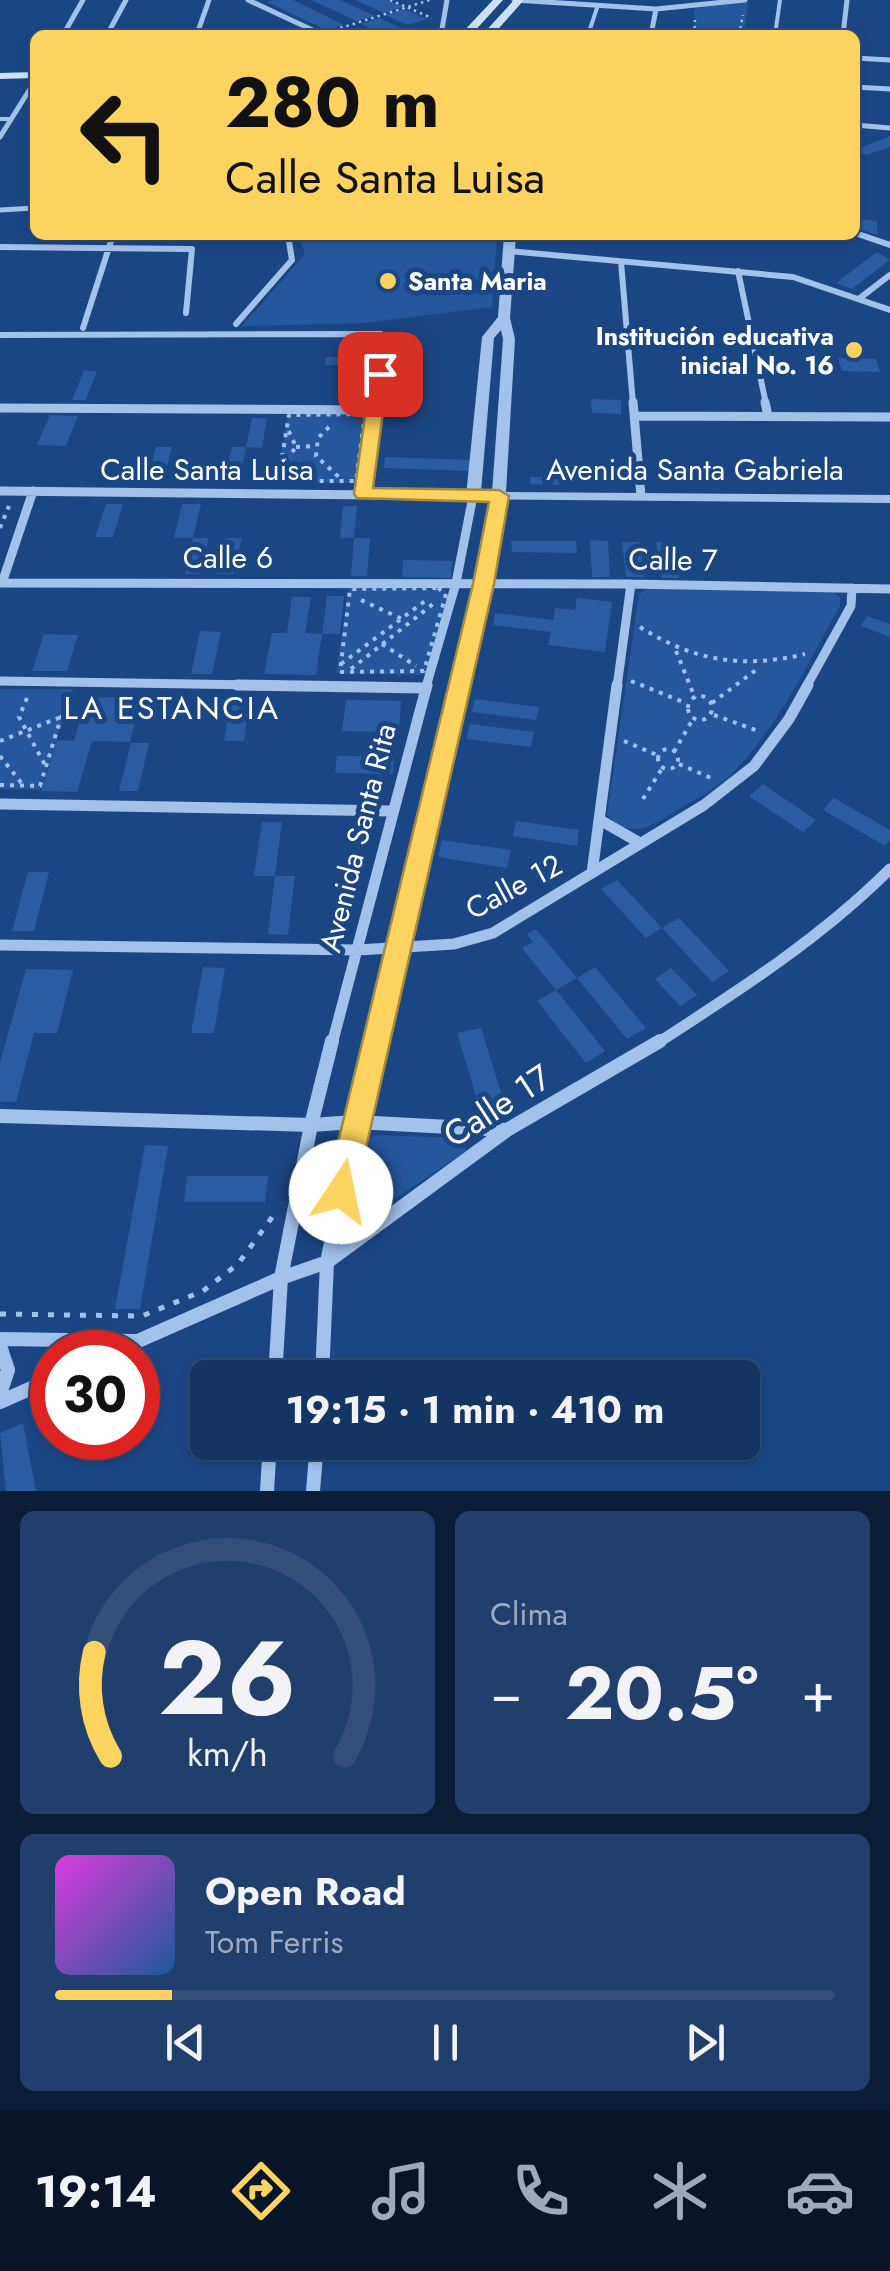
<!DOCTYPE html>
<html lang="es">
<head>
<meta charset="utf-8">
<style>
  :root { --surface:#143463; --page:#213f6c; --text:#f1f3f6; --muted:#9daabe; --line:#334f78; --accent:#fcd35f }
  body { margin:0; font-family:Jost,sans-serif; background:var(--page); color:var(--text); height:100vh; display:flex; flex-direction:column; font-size:38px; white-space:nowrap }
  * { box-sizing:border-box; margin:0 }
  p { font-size:32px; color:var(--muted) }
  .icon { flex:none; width:55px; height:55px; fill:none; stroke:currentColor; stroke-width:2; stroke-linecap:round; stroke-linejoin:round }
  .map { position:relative; height:1491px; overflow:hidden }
  .details { display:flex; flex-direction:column; gap:20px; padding:20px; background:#0b1d36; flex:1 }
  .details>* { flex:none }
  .banner { position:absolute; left:30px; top:30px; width:830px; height:210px; border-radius:15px; box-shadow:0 2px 8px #0004,0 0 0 2px var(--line); background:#fcd35f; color:#111; overflow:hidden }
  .speed { position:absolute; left:30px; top:1330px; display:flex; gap:20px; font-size:50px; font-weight:700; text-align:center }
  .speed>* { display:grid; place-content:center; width:130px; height:130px; border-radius:50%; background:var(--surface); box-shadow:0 2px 8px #0004,0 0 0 2px var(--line); line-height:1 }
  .speed .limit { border:15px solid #d22; background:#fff; color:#111 }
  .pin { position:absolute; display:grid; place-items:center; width:85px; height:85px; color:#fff; margin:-42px; border-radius:20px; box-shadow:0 5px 15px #0006 }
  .me { position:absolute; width:110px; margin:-55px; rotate:11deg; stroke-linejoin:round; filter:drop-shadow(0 0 8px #0008) }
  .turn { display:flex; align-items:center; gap:35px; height:210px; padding:0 30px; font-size:45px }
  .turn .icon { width:130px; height:130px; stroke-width:2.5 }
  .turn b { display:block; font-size:70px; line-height:85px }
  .big { font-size:75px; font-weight:700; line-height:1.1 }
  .details .tile { flex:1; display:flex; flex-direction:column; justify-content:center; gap:15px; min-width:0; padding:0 35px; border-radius:15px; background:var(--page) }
  .details .dial { align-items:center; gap:0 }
  .dial svg { height:260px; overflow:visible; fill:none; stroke:var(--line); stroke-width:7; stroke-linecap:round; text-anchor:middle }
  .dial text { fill:var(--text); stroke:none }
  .song { display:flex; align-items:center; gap:30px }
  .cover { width:120px; height:120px; border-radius:15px; background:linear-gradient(135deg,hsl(300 70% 55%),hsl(210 70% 35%)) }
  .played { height:10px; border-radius:5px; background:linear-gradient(90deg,var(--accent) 15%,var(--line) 15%) }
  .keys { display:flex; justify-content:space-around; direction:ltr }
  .heat { display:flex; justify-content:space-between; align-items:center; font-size:55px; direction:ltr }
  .details .tiles { flex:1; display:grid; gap:20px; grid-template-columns:1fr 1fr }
  .tile:last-child { grid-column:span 2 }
  .trip { position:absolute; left:190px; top:1360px; width:570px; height:100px; border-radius:15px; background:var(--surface); box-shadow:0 2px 8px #0004,0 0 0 2px var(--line); font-weight:700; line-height:100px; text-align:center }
  .menu { display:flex; height:160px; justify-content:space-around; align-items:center; background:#081528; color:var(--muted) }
  .menu .icon { width:70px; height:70px }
  .menu .on { color:var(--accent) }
  .menu b { font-size:45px; color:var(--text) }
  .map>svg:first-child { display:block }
</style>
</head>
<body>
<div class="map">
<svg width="890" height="1491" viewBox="0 0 890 1491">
  <rect width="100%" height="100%" fill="#1b4684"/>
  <path fill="#25579d" d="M 748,2 L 744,35 L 693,35 L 695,8 Z
    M 298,235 L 497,235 L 492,307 L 364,323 L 242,326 L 305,254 Z
    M 366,413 L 358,483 L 276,482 L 288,414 Z
    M 349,587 L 444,590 L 448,594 L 425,675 L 336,673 Z
    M 648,588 L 831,590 L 840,597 L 840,606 C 807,664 769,748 714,788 C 701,797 687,804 674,812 C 650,827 630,840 607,815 L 639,594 Z
    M 0,689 L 73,689 L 40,790 L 0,789 Z
    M 378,1135 L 463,1138 L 466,1151 L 353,1227 L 346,1226 L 341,1219 L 359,1142 Z"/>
  <path fill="#2a5ca2" d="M 274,0 L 293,0 L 344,25 L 326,30 L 267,2 Z
    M 311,0 L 340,0 L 375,16 L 357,21 Z
    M 356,0 L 387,0 L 403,7 L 384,13 Z
    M 403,9 L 427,19 L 408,25 L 385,15 Z
    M 379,18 L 416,35 L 386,35 L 361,24 Z
    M 890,136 L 890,147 L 866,155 L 855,150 Z
    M 855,219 L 877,221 L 877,235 L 856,228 Z
    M 877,252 L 890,260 L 852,289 L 836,283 Z
    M 326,357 L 373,357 L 372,366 L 325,365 Z
    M 838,358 L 876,359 L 880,372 L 842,371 Z
    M 84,371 L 97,371 L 86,400 L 72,400 Z
    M 591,399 L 621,400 L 621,414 L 592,413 Z
    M 50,415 L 78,416 L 66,446 L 37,445 Z
    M 252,418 L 267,418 L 262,448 L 246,447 Z
    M 156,447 L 172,447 L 163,482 L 147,482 Z
    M 232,447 L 246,447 L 239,483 L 224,483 Z
    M 385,457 L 471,460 L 471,471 L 384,468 Z
    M 530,477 L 573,477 L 573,485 L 530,484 Z
    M 106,504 L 123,504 L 113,537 L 95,537 Z
    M 182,504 L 201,504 L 193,538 L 174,538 Z
    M 343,506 L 357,506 L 354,538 L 340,538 Z
    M 193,538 L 209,538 L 200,574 L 185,574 Z
    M 226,538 L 242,538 L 234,574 L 217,574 Z
    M 354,538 L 370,538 L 367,576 L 351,576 Z
    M 590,540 L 608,541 L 610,577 L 592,577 Z
    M 511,541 L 576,541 L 577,553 L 512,552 Z
    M 622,542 L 640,542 L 644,577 L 626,577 Z
    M 656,542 L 674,542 L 679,578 L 662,578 Z
    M 403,560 L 452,561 L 451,578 L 402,577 Z
    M 327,596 L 344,596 L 340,634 L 322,634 Z
    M 292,597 L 311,597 L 305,633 L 322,634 L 316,675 L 264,674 L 272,633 L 287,633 Z
    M 577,598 L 612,602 L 605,652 L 548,645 L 551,632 L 493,625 L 495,613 L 553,620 L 555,608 L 575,610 Z
    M 867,616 L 890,624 L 890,637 L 861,626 Z
    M 200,631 L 221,632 L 212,674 L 191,674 Z
    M 44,634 L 78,635 L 67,671 L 32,671 Z
    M 87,697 L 141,698 L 130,742 L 92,741 L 77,792 L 41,791 L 57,740 L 74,741 Z
    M 475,699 L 539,707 L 536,720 L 472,712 Z
    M 231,700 L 250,700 L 244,741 L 224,741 Z
    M 346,700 L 401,701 L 399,732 L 342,731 Z
    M 470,724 L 534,732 L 531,747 L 466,739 Z
    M 131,743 L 149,743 L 138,791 L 119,791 Z
    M 337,756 L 394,757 L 393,774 L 335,773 Z
    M 763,784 L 816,820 L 803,832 L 749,796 Z
    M 834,798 L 890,830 L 890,840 L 885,846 L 823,810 Z
    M 516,821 L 579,830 L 577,846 L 513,836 Z
    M 262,822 L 282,822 L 275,876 L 295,876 L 288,935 L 268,934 L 275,876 L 254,876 Z
    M 442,840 L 511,850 L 507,868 L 438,857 Z
    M 28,872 L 49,872 L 34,931 L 12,931 Z
    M 617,880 L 662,928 L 646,938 L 601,889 Z
    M 679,918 L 729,971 L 712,982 L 662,928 Z
    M 536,929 L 577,978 L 556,990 L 522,948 L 533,942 L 527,934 Z
    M 203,967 L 225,968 L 214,1033 L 191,1033 Z
    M 595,967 L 646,1028 L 627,1039 L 577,978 Z
    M 671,968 L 697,995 L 680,1006 L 655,979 Z
    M 26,969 L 73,970 L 57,1033 L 34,1033 L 16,1102 L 0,1102 L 0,1063 Z
    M 556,990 L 605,1051 L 586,1063 L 537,1001 Z
    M 481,1028 L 503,1099 L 479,1106 L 457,1033 Z
    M 145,1145 L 168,1146 L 140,1309 L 115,1309 Z
    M 187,1176 L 268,1176 L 265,1202 L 184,1202 Z
    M 23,1423 L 36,1491 L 6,1491 L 0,1433 Z"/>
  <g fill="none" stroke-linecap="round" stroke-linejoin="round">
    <path stroke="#a2c1eb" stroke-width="2.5" stroke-dasharray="2.5 4" stroke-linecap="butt" d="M 390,0 L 432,18
      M 334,30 L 430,0
      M 694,35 L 695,20
      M 739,35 L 743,15"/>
    <path stroke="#a2c1eb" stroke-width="4" stroke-dasharray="4 6" stroke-linecap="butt" d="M 365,414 L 356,481 L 278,481 L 289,415 Z
      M 329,427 L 318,438 L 316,456 L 342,480
      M 296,447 L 315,446
      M 280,468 L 296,447 L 287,427
      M 0,528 L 9,506
      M 438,588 L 446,594 L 424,671 L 340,672 L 350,589 Z
      M 361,600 L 402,619
      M 640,627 C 693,661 744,669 805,654
      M 382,644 L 416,666
      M 676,651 L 695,698
      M 341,664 L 429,598
      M 351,669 L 433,604
      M 631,681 L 686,703
      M688 708a12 12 0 1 1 24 0a12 12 0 1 1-24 0Z
      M 27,698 L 19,717 L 45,765
      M 712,703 L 760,667
      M 714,715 L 761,732
      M 0,741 L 61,717
      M 624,741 L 657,755
      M658 759a10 10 0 1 1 20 0a10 10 0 1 1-20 0Z
      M 674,752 L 694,717
      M 0,756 L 23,785
      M 679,764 L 711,778
      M 0,785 L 40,786 L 68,695
      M 643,799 L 663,767"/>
    <path stroke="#a2c1eb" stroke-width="5" stroke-dasharray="6 10" stroke-linecap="butt" d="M 0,1314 L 142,1316 L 203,1291 L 238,1264 L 273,1216"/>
    <path stroke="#a2c1eb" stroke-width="4" d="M 588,35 L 598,5
      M 775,35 L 780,0
      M 0,119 L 11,119"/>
    <path stroke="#a2c1eb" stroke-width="5" d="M 0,210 L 35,208"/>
    <path stroke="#a2c1eb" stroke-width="5" d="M 248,0 L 319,33
      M 514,0 L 656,9 L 745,0
      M 197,34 L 209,0
      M 63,35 L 83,0
      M 107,35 L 321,34
      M 107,35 L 126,0
      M 441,35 L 447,0
      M 651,35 L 656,9
      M 843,35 L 847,0
      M 855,58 L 890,60
      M 855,87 L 890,89
      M 855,125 L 890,128
      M 0,137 L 35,81"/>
    <path stroke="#a2c1eb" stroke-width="6" d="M 855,233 L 890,245
      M 0,247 L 192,249 L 186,313
      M 508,251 L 793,277 L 890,310
      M 621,262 L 633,404
      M 738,271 L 766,404
      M 860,298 L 890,275
      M 236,324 L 292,260 L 288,235
      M 83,328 L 113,235
      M 0,335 L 381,334 L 385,339 L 376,404"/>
    <path stroke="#a2c1eb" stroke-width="9" d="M 633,402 L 641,496
      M 765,402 L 768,416
      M 0,408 L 375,410
      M 635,416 L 890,417
      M 0,491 L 473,496 L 456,583 L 426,687
      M 363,494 L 376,402
      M 0,583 L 631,584 L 890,589
      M 2,583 L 33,491
      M 0,681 L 389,687
      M 459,687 L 484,584 L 499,496
      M 617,687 L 631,584
      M 806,687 L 851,606 L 852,588"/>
    <path stroke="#a2c1eb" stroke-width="11" d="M 237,685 L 425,688
      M 0,804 L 391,811
      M 600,820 L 640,843
      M 592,873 L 617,685
      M 0,945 L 358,950 L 454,944 L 493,933 L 704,805 L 754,766 L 789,719 L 808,685
      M 332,1044 L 427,685
      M 374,1044 L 460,685
      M 656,1044 C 738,991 821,938 890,869"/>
    <path stroke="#a2c1eb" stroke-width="14" d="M 0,1116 L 311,1125 L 355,1122 L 507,1130
      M 0,1339 L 135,1341
      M 0,1346 L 8,1370 L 0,1394
      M 113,1352 L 281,1278 L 327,1262 L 507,1130 L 660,1041
      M 275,1378 L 281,1278 L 311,1125 L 332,1041
      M 322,1378 L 327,1262 L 374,1041
      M 0,1402 L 52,1379
      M 267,1491 L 270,1442
      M 313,1491 L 317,1442"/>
    <path fill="#a2c1eb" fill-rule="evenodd" d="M 504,235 L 516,235 L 510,318 L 515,339 L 506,492 L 890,495 L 890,503 L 468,499 L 466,496 L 482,337 L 498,317 ZM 501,330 L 503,339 L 492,492 L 481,492 L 494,338 Z"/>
    <path fill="#cedff8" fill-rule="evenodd" d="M 493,0 L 503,0 L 471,35 L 460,35 Z
      M 514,0 L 524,0 L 493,35 L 482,35 Z
      M 35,72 L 35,78 L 0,79 L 0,73 Z"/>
  </g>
  <path fill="#fcd35f" stroke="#a4893e" stroke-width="2.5" d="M 380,369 L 388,374 L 373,488 L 499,490 L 509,496 L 494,584 L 356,1192 L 352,1202 L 341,1207 L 331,1202 L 326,1192 L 473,584 L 489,502 L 357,498 L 354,494 L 371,374 Z"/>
  <g fill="#fcd35f" stroke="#1b4684" stroke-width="4">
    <circle cx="388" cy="281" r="10"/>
    <circle cx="854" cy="350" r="10"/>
  </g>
  <g text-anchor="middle" stroke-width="10" stroke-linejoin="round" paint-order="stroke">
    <g font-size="25" font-weight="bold" fill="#fff" stroke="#1b4684" text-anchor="start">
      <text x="408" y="290">Santa Maria</text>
      <text x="834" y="345" text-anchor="end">Institución educativa<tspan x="834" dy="29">inicial No. 16</tspan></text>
    </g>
    <g font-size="30" fill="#fff" stroke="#1b4684">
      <text x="207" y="480">Calle Santa Luisa</text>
      <text x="695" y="480">Avenida Santa Gabriela</text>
      <text x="228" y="568">Calle 6</text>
      <text transform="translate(673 560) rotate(1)" y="10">Calle 7</text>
      <text transform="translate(358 838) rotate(-76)" y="10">Avenida Santa Rita</text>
      <text transform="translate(514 887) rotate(-28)" y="10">Calle 12</text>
    </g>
    <g font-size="32" letter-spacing="2.5" fill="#fff" stroke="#1b4684">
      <text x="172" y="719">LA ESTANCIA</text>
    </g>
    <g font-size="35" fill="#fff" stroke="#1b4684">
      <text transform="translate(497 1106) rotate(-33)" y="12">Calle 17</text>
    </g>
  </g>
</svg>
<div class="speed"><div class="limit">30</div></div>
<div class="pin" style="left:380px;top:374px;background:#d93025"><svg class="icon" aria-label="arrive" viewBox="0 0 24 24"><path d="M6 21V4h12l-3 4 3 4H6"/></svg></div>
<svg class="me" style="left:341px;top:1192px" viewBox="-20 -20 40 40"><circle r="19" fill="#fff"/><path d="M0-13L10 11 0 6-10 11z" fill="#fcd35f"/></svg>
<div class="trip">19:15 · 1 min · 410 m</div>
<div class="banner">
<div class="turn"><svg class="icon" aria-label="left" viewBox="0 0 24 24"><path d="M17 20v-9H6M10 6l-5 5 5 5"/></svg><div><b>280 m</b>Calle Santa Luisa</div></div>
</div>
</div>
<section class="details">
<div class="tiles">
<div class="tile dial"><svg viewBox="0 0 100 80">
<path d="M14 69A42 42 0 1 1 86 69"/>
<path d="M14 69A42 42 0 0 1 9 37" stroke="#fcd35f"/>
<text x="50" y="56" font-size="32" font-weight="700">26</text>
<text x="50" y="72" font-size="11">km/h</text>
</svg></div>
<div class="tile"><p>Clima</p>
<div class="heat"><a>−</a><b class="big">20.5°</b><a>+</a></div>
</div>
<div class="tile">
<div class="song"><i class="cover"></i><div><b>Open Road</b><p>Tom Ferris</p></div></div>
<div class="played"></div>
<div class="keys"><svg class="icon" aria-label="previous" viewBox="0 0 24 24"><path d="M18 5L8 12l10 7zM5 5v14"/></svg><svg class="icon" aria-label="pause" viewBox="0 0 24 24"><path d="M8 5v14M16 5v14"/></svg><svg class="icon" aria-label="next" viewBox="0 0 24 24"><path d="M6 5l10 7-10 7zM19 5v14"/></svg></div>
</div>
</div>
</section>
<nav class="menu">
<b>19:14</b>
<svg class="icon on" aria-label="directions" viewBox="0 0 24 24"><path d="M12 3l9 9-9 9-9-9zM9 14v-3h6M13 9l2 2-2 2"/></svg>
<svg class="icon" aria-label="music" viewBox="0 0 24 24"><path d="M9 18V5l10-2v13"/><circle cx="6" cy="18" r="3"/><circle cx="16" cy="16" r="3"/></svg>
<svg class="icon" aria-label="phone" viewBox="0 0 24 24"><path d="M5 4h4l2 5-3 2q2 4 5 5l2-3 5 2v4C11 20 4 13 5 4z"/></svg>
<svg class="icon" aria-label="climate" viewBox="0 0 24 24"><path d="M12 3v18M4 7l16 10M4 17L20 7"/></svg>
<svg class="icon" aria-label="car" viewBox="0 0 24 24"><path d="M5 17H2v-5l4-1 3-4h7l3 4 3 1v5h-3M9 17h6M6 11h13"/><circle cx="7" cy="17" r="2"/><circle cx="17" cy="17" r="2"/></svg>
</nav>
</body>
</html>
